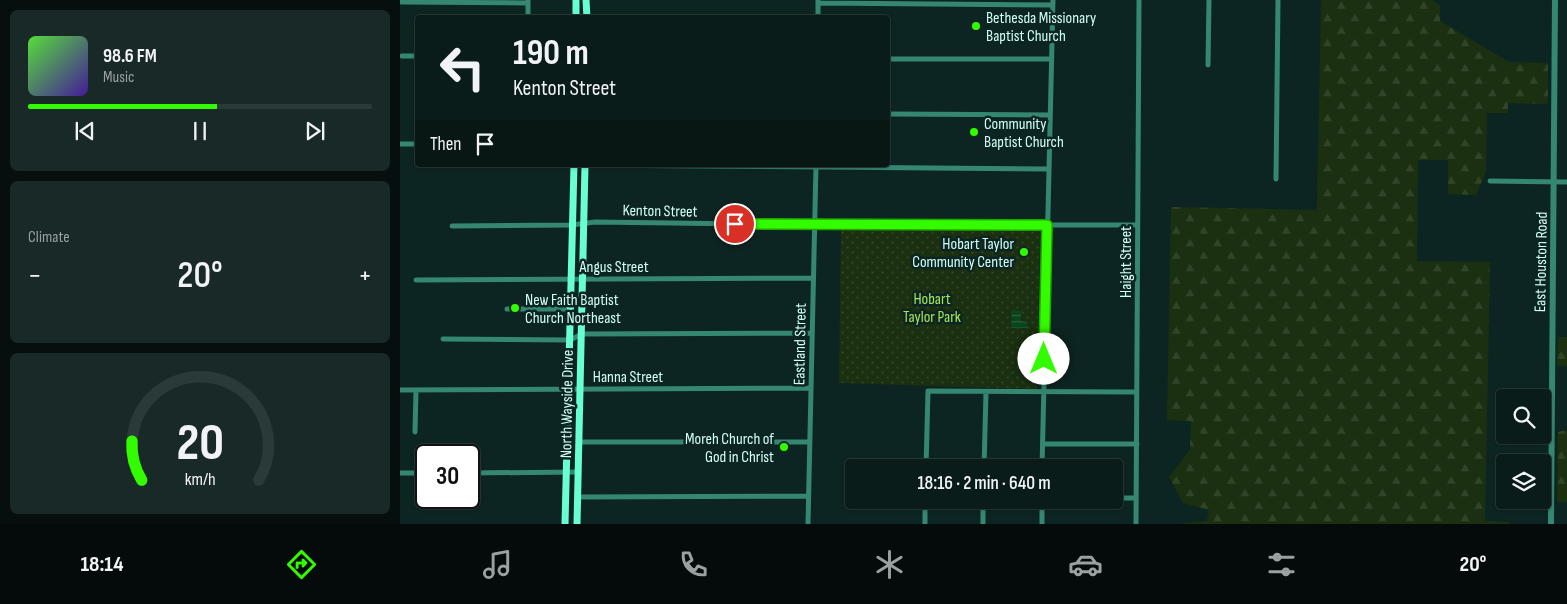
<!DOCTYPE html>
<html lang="en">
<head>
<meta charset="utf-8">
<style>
  :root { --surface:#0a1c1a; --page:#182927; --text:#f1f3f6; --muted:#99a1a2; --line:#2a3a39; --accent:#33fc00 }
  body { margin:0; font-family:"Sofia Sans Condensed",sans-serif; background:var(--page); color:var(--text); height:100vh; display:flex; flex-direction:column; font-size:19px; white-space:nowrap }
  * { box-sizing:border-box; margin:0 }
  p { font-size:16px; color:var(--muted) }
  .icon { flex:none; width:28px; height:28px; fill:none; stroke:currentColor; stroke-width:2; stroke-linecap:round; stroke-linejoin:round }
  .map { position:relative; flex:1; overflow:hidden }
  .panel { display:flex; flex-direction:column; gap:10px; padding:10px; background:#060f0e; width:400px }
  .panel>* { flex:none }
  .banner { position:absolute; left:15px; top:15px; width:475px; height:152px; border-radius:5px; box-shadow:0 1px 4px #0004,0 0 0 1px var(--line); background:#0a1c1a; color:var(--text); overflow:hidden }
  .tools { position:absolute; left:1096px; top:389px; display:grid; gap:10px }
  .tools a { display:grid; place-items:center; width:55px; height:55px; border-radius:5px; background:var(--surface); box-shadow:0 1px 4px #0004,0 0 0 1px var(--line); font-size:25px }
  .speed { position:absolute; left:15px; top:444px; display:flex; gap:10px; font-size:25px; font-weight:700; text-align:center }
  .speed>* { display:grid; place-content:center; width:65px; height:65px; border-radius:50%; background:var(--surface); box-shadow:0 1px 4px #0004,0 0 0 1px var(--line); line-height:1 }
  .speed .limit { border:2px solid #111; border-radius:8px; background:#fff; color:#111 }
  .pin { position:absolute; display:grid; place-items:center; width:42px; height:42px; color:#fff; margin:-21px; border:2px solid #fff; border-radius:50%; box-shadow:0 1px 5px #0007 }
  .me { position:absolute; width:55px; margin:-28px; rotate:0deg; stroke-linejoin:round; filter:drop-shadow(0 0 4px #0008) }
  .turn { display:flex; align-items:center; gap:18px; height:105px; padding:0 15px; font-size:22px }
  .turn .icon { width:65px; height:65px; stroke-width:2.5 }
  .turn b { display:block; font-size:35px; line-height:42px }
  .then { display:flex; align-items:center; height:48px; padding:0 15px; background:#0003; gap:10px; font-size:19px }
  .big { font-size:38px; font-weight:600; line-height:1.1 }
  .panel .tile { flex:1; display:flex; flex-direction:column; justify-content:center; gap:8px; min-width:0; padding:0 18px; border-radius:8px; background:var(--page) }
  .panel .dial { align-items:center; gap:0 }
  .dial svg { height:130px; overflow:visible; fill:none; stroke:var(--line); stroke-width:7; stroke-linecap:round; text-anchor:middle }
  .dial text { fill:var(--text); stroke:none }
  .song { display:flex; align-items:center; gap:15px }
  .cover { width:60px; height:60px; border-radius:8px; background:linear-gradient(135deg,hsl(110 70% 55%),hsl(260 70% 35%)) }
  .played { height:5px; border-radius:2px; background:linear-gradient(90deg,var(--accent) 55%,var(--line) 55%) }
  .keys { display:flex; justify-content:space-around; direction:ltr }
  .heat { display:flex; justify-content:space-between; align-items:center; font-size:28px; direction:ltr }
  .trip { position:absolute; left:445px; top:459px; width:278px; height:50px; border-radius:5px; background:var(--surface); box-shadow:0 1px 4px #0004,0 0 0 1px var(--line); font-weight:600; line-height:50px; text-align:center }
  .menu { display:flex; height:80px; justify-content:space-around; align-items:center; background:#040b0a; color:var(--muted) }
  .menu .icon { width:35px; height:35px }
  .menu .on { color:var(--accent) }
  .menu b { font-size:22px; color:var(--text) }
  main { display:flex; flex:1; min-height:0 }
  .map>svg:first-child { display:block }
</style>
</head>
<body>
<main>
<section class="panel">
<div class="tile">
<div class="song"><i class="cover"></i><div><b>98.6 FM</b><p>Music</p></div></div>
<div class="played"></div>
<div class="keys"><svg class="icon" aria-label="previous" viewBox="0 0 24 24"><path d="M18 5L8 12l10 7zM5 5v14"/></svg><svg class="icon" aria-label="pause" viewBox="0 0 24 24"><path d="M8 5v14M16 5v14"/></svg><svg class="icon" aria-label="next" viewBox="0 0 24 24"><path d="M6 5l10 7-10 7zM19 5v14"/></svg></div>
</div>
<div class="tile"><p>Climate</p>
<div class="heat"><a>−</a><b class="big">20°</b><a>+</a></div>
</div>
<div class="tile dial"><svg viewBox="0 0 100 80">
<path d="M14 69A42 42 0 1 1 86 69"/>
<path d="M14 69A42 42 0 0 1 8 45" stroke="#33fc00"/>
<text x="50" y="56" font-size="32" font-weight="700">20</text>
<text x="50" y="72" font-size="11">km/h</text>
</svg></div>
</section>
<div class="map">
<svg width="1167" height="524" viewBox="0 0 1167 524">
  <defs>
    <pattern id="forest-firs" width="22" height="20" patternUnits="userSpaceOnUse" patternTransform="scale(1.25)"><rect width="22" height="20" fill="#1b3010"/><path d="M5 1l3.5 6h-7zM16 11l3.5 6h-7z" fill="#304528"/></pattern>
    <pattern id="park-dots" width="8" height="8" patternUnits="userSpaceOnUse" patternTransform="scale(1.25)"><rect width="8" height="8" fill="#1b3010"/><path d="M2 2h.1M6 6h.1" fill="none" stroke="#304528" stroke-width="1.8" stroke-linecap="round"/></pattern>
    <pattern id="water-rules" width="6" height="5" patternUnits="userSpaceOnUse" patternTransform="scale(1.25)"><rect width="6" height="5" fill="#07451b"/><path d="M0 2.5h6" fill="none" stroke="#2a613d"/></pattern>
  </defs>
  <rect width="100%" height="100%" fill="#0d2522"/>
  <path fill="url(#forest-firs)" d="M 921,0 L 1032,0 L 1040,5 L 1040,21 L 1109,62 L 1148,63 L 1148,104 L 1108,103 L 1108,113 L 1087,113 L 1086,172 L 1076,195 L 1048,194 L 1048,160 L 1018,160 L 1017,261 L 1090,262 L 1085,521 L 1110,522 L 1110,524 L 779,524 L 807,521 L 809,510 L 783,503 L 769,477 L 790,450 L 791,421 L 767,420 L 771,207 L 917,210 Z
    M 1158,337 L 1167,337 L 1167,366 L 1157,366 Z
    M 1167,430 L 1167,502 L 1157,502 L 1158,432 Z"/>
  <path fill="url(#park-dots)" d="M 441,228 L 640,230 L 637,389 L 439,383 Z"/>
  <path fill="url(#water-rules)" d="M 612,310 L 621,311 L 621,321 L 627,322 L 627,328 L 611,328 Z"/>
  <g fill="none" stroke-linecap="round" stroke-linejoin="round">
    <path stroke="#358771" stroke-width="5" d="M 1,2 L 128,3
      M 418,3 L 653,5
      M 128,18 L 128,1
      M 418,18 L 418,1
      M 2,56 L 18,56
      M 488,59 L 651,59
      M 808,65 L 809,0
      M 488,114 L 650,115
      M 0,144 L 18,144
      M 174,165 L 648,169
      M 876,179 L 878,0
      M 1090,181 L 1167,182
      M 52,226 L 172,225 L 195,222 L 414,225 L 737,225
      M 16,280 L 413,278
      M 107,309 L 170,309
      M 43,339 L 170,340 L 182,334 L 412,333
      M 0,390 L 411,388
      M 15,432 L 16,391
      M 179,442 L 409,442
      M 643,444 L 737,444
      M 526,468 L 528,391 L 737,392
      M 584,468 L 586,392
      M 642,468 L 653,0
      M 0,473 L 26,473
      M 69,473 L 178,472
      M 178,497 L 408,496
      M 714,498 L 736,498
      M 408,524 L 416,165
      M 525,524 L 525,500
      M 583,524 L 583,500
      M 642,524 L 642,500
      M 736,524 L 739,0"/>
    <path stroke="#358771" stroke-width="6" d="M 1151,524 L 1155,0"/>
    <path stroke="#68ffd5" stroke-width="7" d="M 176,0 L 176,18
      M 186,0 L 187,18
      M 165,524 L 174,165
      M 177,524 L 185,165"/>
  </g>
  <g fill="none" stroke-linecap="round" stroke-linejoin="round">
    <defs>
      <path id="route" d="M 335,224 L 647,225 L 644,359"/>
    </defs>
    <use href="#route" stroke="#21a400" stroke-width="12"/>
    <use href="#route" stroke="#33fc00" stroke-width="9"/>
  </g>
  <g fill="#33fc00" stroke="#0d2522" stroke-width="2">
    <circle cx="576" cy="26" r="5"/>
    <circle cx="574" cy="132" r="5"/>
    <circle cx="624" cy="252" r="5"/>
    <circle cx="115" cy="308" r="5"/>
    <circle cx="384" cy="447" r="5"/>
  </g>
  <g text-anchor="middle" stroke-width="5" stroke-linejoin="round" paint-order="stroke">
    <g font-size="16" fill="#d1fff6" stroke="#0d2522" text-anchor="start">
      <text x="586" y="23">Bethesda Missionary<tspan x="586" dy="18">Baptist Church</tspan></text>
      <text x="584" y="129">Community<tspan x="584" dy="18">Baptist Church</tspan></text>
      <text x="614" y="249" text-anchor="end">Hobart Taylor<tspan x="614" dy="18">Community Center</tspan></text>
      <text x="125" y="305">New Faith Baptist<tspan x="125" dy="18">Church Northeast</tspan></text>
      <text x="374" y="444" text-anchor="end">Moreh Church of<tspan x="374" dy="18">God in Christ</tspan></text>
    </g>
    <g font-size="16" fill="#d1fff6" stroke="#0d2522">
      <text transform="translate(260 210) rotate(1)" y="6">Kenton Street</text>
      <text transform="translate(725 262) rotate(-90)" y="6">Haight Street</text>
      <text transform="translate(1140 262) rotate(-89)" y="6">East Houston Road</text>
      <text x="214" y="272">Angus Street</text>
      <text transform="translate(399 344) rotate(-89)" y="6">Eastland Street</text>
      <text x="228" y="382">Hanna Street</text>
      <text transform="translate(166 404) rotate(-89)" y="6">North Wayside Drive</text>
    </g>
    <g font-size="16" fill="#a6e656" stroke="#0d2522">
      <text x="532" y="304">Hobart<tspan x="532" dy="18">Taylor Park</tspan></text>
    </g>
  </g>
</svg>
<div class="tools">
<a><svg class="icon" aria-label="search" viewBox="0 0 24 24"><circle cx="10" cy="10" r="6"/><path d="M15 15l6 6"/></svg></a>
<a><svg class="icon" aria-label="layers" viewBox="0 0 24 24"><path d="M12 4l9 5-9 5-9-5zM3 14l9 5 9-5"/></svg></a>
</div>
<div class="speed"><div class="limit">30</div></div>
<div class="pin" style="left:335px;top:224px;background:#d93025"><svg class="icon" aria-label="arrive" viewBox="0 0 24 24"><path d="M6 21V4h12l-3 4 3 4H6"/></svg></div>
<svg class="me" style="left:644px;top:359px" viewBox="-20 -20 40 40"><circle r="19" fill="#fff"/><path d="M0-13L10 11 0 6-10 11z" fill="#33fc00"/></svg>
<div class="trip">18:16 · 2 min · 640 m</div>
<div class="banner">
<div class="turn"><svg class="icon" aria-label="left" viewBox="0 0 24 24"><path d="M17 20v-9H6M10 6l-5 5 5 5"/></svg><div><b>190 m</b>Kenton Street</div></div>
<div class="then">Then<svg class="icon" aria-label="arrive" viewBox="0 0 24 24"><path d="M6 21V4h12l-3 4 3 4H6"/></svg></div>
</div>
</div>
</main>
<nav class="menu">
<b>18:14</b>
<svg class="icon on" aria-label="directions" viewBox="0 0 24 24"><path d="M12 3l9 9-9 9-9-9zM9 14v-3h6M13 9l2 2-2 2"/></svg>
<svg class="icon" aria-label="music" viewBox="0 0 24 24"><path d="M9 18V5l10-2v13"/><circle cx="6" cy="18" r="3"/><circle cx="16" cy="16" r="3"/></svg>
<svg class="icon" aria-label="phone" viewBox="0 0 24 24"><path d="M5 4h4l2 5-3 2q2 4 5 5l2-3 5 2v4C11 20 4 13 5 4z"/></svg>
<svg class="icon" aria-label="climate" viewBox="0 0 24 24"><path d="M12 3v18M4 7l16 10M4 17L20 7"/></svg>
<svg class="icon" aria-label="car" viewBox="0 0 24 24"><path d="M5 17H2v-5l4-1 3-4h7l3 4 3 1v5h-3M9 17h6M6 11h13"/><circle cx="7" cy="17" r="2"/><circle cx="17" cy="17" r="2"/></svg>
<svg class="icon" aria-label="filters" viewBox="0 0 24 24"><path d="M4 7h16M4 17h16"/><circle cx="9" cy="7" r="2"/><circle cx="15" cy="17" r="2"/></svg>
<b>20°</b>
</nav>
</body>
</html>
